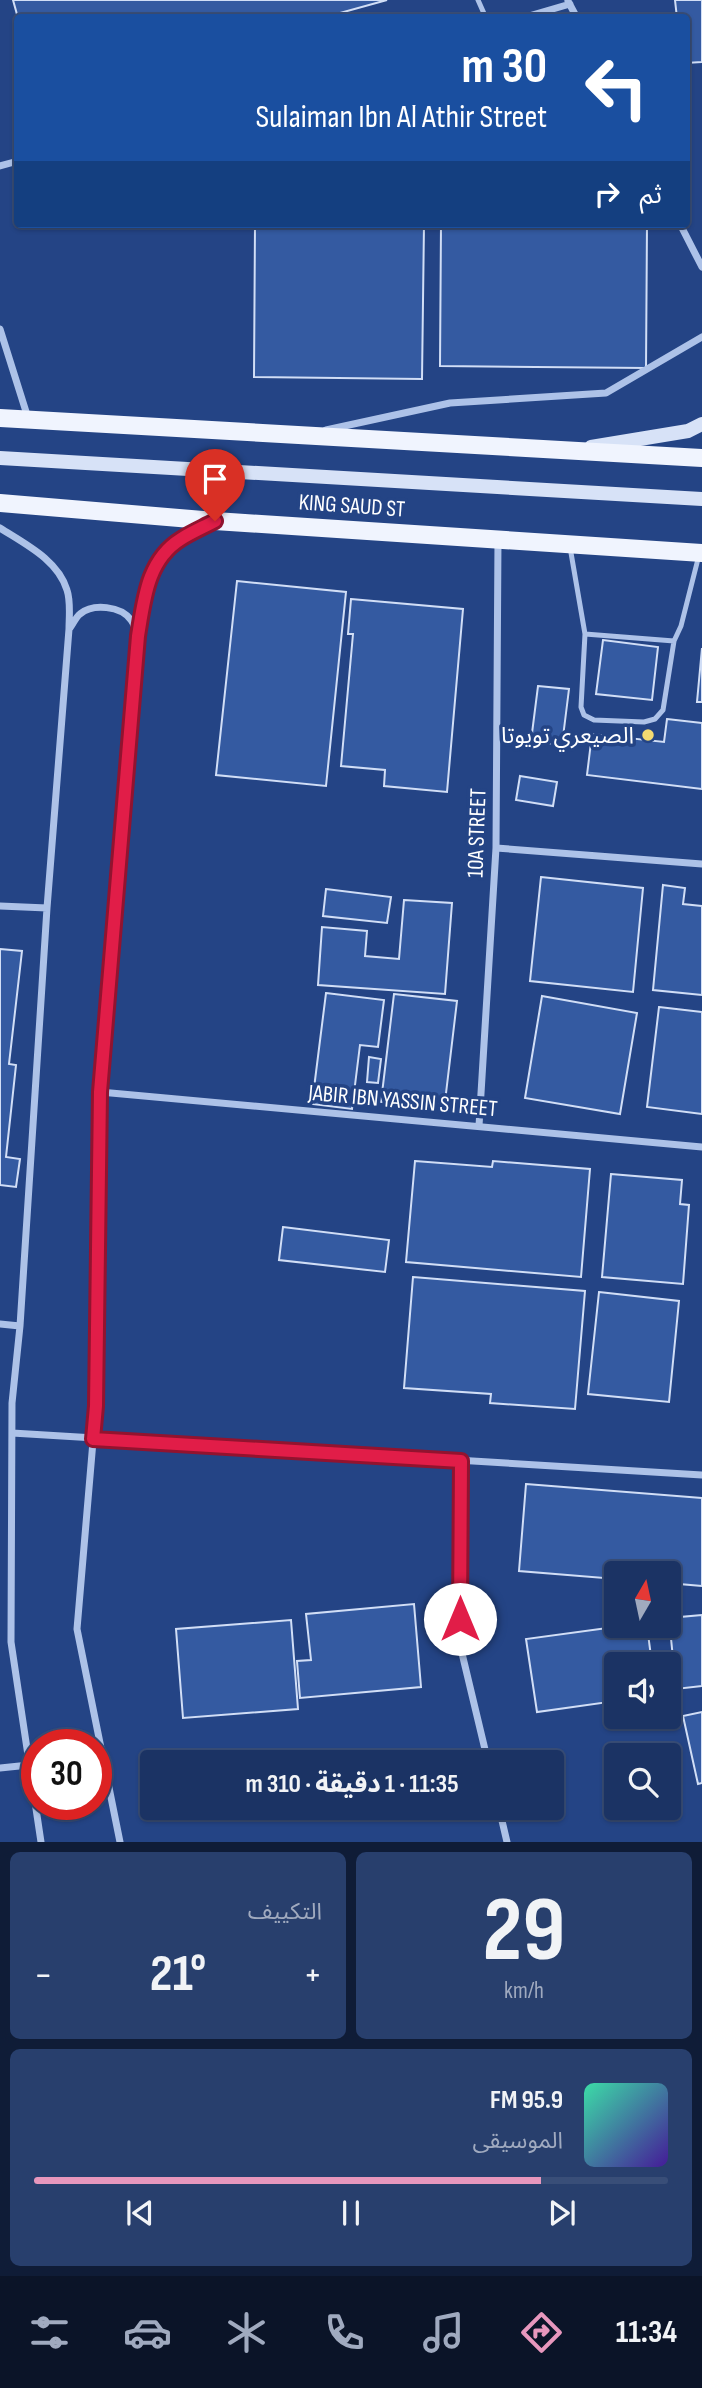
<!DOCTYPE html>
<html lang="ar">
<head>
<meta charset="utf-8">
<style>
  :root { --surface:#1b3364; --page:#283f6d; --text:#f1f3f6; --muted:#a0aabf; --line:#394e78; --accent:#e797bd }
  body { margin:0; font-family:"Sofia Sans Condensed","Noto Sans Arabic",sans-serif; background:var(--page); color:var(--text); direction:rtl; height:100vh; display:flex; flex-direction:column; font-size:26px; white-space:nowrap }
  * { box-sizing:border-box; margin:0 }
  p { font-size:23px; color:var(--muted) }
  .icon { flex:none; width:38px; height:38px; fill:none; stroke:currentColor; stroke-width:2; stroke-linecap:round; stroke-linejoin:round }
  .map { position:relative; height:1842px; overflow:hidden; direction:ltr }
  .side { display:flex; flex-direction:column; gap:10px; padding:10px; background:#0f1c37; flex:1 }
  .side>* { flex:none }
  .guide { position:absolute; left:14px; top:14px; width:676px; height:214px; border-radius:7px; box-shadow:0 2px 5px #0004,0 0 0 2px var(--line); direction:rtl; background:#1a4fa0; color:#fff; overflow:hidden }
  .needle { width:46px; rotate:9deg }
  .controls { position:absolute; left:604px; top:1561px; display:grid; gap:14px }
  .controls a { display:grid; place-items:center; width:77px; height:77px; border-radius:7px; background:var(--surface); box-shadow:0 2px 5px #0004,0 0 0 2px var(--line); font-size:35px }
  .speed { position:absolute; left:21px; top:1729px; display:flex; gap:14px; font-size:35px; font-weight:700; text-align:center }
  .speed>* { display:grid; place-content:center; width:91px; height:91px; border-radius:50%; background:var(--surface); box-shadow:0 2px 5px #0004,0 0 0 2px var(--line); line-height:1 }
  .speed .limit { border:10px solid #d22; background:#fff; color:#111 }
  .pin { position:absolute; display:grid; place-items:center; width:60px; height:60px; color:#fff; margin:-72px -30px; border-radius:50% 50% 50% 0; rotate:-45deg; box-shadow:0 0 7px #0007 }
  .pin .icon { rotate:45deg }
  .me { position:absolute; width:77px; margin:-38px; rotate:0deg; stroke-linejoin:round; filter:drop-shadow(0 0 5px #0008) }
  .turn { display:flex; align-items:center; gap:24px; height:147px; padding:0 28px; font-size:32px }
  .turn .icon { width:91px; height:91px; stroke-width:2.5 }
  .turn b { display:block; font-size:49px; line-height:60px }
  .then { display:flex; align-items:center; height:66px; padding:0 28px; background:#0003; gap:14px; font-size:26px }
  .big { font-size:52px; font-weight:700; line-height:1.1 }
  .side .tile { flex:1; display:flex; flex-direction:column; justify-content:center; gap:10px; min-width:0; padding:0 24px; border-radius:10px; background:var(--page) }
  .side .dial { align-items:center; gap:0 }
  .dial b { font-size:91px; line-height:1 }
  .song { display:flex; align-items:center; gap:21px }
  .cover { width:84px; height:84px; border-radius:10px; background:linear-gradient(135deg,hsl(160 70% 55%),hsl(260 70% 35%)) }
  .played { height:7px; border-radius:4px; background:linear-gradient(90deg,var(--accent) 80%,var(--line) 80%) }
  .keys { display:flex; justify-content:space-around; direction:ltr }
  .heat { display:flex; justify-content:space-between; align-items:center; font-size:38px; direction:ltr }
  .side .tiles { flex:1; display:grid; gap:10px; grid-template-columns:1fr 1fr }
  .tile:last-child { grid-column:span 2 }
  .trip { position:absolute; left:140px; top:1750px; width:424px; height:70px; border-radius:7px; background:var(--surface); box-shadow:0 2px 5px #0004,0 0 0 2px var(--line); font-weight:700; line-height:70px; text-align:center; direction:rtl }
  .tab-bar { display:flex; height:112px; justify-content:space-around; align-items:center; background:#0b1428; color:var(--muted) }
  .tab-bar .icon { width:49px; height:49px }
  .tab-bar .active { color:var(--accent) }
  .tab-bar b { font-size:32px; color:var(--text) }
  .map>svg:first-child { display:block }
</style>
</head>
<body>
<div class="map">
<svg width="702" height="1842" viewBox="0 0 702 1842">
  <rect width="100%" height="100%" fill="#244485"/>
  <path fill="#345aa1" stroke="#d1def6" stroke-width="2" d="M 13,0 L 387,0 L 322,18 L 18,18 Z
    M 675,0 L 702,0 L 702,62 L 686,63 L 686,18 L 677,18 Z
    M 255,224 L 424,224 L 422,379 L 254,377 Z
    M 441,224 L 647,224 L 646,368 L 440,366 Z
    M 237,581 L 346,592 L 326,786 L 216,775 Z
    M 351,599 L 463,609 L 447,792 L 384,786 L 385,770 L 341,766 L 353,634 L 348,634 Z
    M 603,640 L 658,647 L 652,700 L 596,694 Z
    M 702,648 L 702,702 L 697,702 Z
    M 538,686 L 569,689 L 562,745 L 531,741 Z
    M 667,719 L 702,723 L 702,789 L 587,775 L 592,734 L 664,742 Z
    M 520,776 L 557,782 L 553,806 L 516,800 Z
    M 541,877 L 643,888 L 633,992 L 530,981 Z
    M 663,885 L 685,888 L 683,904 L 702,906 L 702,995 L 653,990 Z
    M 326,889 L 391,897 L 387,923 L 323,916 Z
    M 404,900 L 452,903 L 445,994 L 318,985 L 322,927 L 367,931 L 365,956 L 399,959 Z
    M 0,949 L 22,951 L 9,1064 L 16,1065 L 6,1157 L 20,1159 L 16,1187 L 0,1185 Z
    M 326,993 L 384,1000 L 378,1047 L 360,1045 L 352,1109 L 312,1104 Z
    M 394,994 L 457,1001 L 444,1110 L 381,1102 Z
    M 542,996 L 637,1013 L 620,1114 L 525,1098 Z
    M 659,1007 L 702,1012 L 702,1114 L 647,1107 Z
    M 369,1057 L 381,1059 L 378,1083 L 367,1082 Z
    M 415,1161 L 492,1167 L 493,1161 L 590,1169 L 581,1277 L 406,1262 Z
    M 611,1174 L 682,1180 L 680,1204 L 689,1205 L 683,1284 L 602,1277 Z
    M 283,1227 L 389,1240 L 385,1272 L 279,1260 Z
    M 413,1277 L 585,1291 L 575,1409 L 490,1403 L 491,1394 L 404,1388 Z
    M 599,1292 L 679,1301 L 669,1402 L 588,1394 Z
    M 526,1484 L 702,1498 L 702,1586 L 668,1583 L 668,1573 L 616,1573 L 616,1579 L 519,1571 Z
    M 414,1604 L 421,1687 L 300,1698 L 297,1661 L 311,1660 L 306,1614 Z
    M 702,1615 L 702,1686 L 676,1689 L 669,1618 Z
    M 291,1620 L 298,1709 L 183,1718 L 176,1629 Z
    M 622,1626 L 647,1626 L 652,1664 L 616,1664 L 616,1701 L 537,1712 L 526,1639 Z
    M 702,1712 L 702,1783 L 698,1784 L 683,1716 Z"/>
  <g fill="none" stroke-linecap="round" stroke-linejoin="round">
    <path stroke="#adc2e8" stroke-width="5" d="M 478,0 L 486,18
      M 570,547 L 585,634 L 674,641 L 681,626 L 699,555
      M 585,634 L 581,707 L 584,715 L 594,720 L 644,722 L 655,719 L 663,710 L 674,641"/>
    <path stroke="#adc2e8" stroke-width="7" d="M 568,1 L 577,18
      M 522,18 L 570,4
      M 0,166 L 18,161
      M 680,224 L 702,267
      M 0,329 L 28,418
      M 326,430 L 450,403 L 606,393 L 702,337
      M 0,528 C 25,544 58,560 67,590 C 71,602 69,617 69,629 L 47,908 L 20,1326 L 12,1403 L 11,1642 L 41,1842
      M 70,628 C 73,624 76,617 80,614 C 93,603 121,606 131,620 C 134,624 136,631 137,636
      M 496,848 L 702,864
      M 0,906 L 47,908
      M 100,1092 L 702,1147
      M 479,1126 L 496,848 L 498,540
      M 0,1324 L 20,1326
      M 12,1433 L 702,1475
      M 461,1461 L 460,1645 L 488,1762
      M 0,1768 L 29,1765
      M 499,1808 L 507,1842
      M 120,1842 L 77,1629 L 96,1406 L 100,1092 L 137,636 C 144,601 147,564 178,541 C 187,534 199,530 208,525"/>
    <path stroke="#d7e2f7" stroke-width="14" d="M 591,447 L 688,431 L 702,424
      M 0,458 L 702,499"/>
    <path stroke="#f0f4fe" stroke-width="18" d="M 0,418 L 702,458
      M 0,503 L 215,521 L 702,553"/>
  </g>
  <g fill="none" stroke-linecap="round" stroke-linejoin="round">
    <defs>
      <path id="route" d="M 215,521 C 204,527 192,532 181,539 C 147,560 144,600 138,636 L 100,1092 L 96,1406 L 93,1439 L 461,1461 L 460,1619"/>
    </defs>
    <use href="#route" stroke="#92132f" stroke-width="18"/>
    <use href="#route" stroke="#e11d48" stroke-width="12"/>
  </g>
  <circle fill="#f3da71" stroke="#244485" stroke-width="2.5" cx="648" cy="735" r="7"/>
  <g text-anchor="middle" stroke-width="7" stroke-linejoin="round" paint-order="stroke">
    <g font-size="23" fill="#fff" stroke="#244485">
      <text transform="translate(352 505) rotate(4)" y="8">KING SAUD ST</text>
      <text transform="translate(476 833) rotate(-88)" y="8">10A STREET</text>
      <text transform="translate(403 1100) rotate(5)" y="8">JABIR IBN YASSIN STREET</text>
    </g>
    <g font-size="23" fill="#fff" stroke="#244485" text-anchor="end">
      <text x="634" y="743">الصيعري تويوتا</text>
    </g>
  </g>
</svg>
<div class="controls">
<a><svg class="needle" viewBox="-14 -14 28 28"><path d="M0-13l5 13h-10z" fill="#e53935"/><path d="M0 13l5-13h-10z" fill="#a0aabf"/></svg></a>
<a><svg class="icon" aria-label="sound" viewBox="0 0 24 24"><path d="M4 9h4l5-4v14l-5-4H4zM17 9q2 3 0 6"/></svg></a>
<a><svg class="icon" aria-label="search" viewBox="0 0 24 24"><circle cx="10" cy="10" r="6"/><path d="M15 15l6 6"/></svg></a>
</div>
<div class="speed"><div class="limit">30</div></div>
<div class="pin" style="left:215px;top:521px;background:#d93025"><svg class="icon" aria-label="arrive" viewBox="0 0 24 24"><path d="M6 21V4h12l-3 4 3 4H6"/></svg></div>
<svg class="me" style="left:460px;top:1619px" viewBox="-20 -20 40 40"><circle r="19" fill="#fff"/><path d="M0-13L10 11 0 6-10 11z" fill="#e11d48"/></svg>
<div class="trip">11:35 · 1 دقيقة · 310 m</div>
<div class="guide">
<div class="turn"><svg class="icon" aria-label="left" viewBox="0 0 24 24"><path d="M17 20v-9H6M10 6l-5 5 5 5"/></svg><div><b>30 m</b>Sulaiman Ibn Al Athir Street</div></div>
<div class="then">ثم<svg class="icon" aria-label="right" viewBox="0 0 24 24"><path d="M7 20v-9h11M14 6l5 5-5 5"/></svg></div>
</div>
</div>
<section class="side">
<div class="tiles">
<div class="tile dial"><b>29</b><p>km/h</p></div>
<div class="tile"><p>التكييف</p>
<div class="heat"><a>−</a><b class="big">21°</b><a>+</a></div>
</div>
<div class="tile">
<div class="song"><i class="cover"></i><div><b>95.9 FM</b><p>الموسيقى</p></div></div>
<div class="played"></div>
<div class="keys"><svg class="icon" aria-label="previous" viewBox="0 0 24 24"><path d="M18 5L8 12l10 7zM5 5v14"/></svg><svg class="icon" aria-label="pause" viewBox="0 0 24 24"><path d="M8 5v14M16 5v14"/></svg><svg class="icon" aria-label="next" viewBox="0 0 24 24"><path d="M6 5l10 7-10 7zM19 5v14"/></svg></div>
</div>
</div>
</section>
<nav class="tab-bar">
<b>11:34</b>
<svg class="icon active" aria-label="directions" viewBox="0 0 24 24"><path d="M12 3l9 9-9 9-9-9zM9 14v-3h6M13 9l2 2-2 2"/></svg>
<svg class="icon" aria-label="music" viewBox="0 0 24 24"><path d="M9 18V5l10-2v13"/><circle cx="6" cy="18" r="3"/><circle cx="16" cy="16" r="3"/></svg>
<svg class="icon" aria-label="phone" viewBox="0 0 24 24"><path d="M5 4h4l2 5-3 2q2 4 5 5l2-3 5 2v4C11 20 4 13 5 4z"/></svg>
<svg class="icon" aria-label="climate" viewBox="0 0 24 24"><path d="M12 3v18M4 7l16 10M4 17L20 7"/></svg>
<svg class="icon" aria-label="car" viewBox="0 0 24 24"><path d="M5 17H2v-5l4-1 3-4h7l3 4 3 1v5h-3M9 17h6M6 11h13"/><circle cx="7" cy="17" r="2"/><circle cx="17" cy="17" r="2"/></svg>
<svg class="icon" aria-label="filters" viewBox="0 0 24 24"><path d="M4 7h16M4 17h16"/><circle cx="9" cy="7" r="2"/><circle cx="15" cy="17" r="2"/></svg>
</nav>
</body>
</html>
